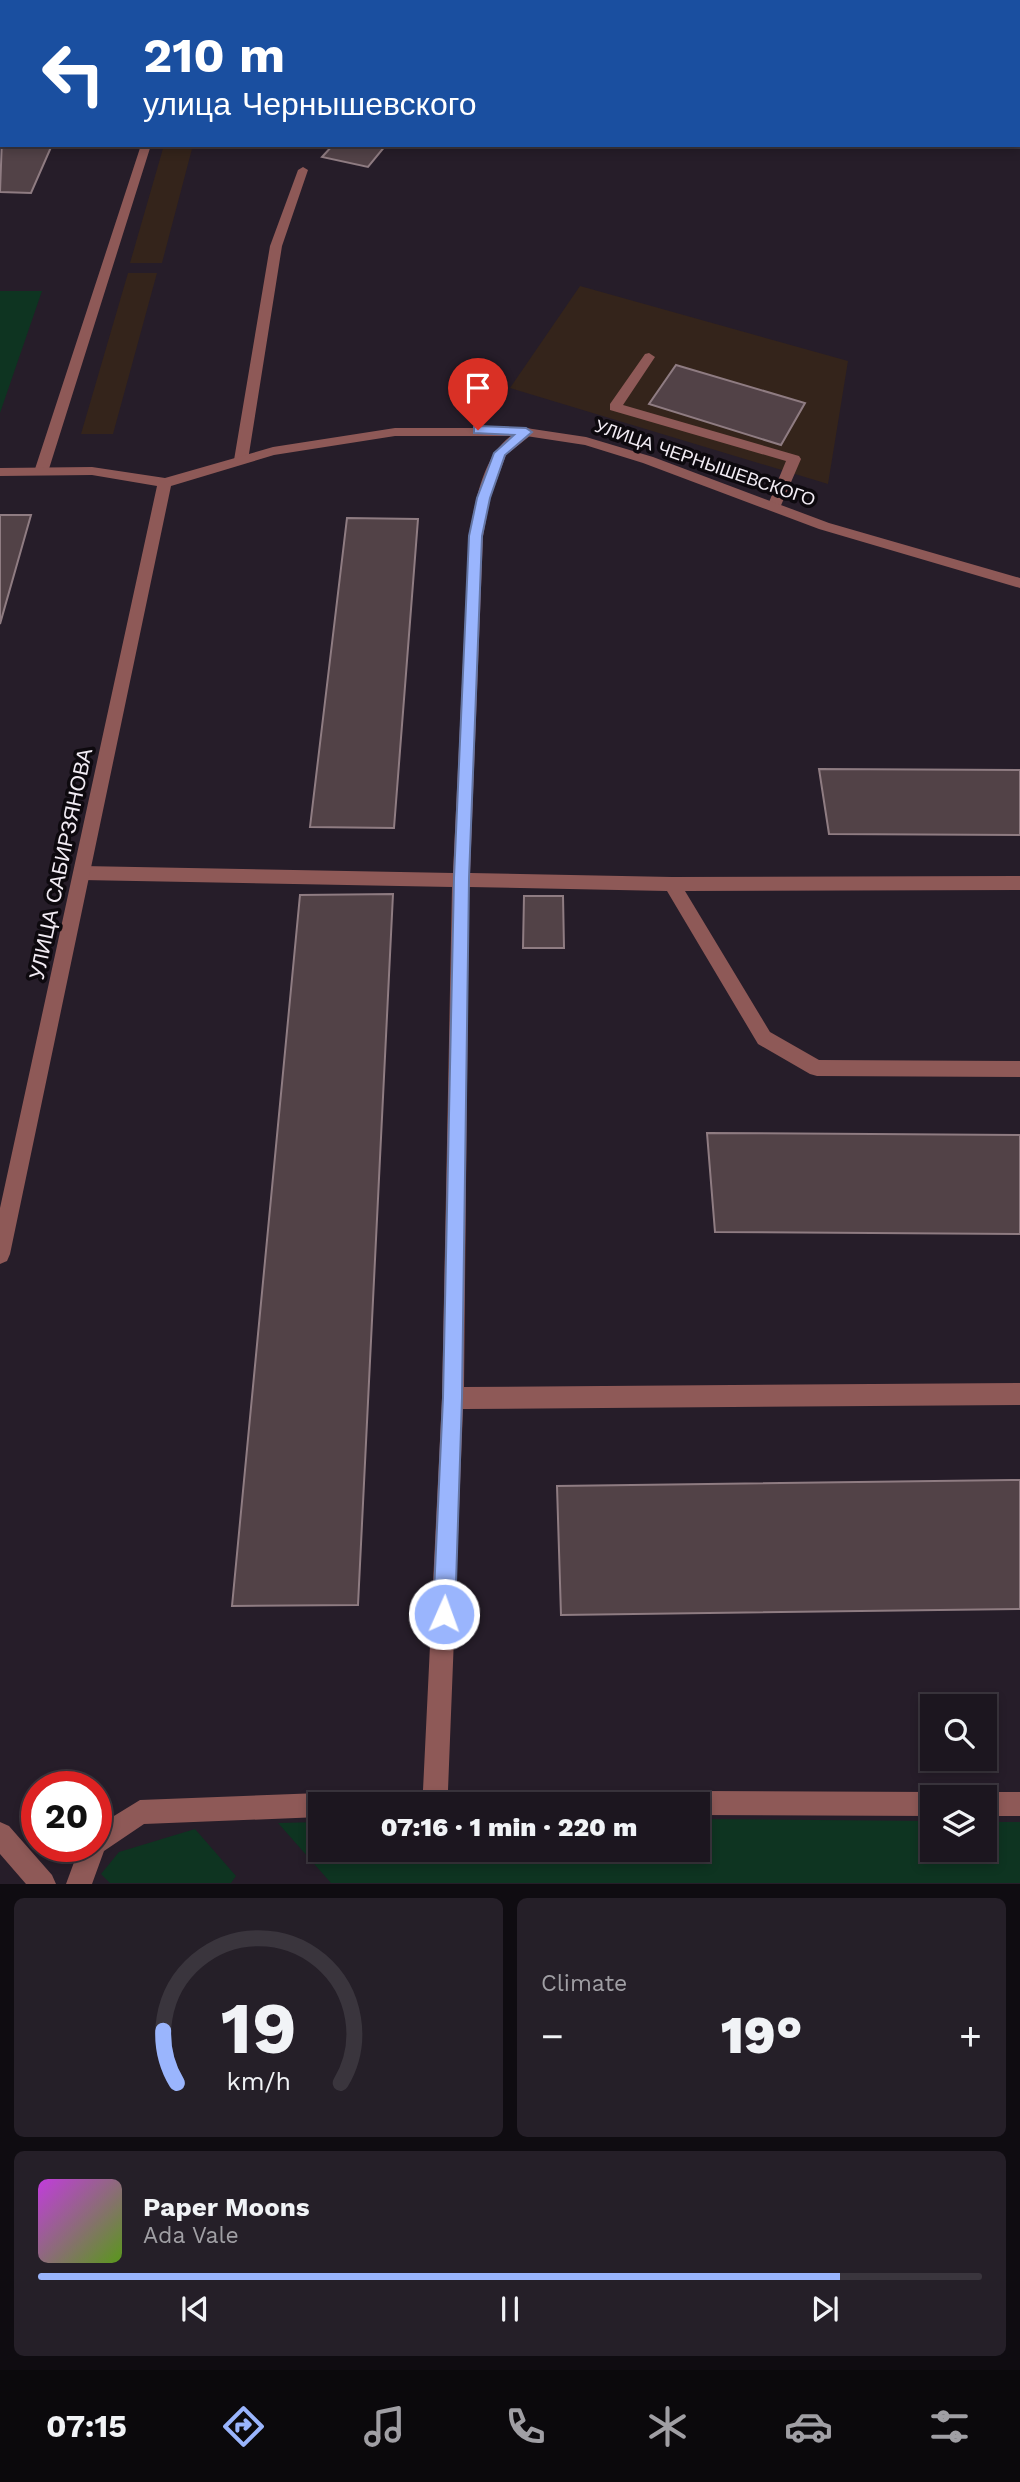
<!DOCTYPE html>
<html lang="en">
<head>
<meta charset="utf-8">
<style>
  :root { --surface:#1c161f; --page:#251f28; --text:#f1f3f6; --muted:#a09fa4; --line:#3a353d; --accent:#9ab5fd }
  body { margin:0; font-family:"Work Sans",sans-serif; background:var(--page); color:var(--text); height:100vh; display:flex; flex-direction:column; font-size:26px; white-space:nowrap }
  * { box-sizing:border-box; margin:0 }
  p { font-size:23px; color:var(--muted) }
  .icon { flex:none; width:38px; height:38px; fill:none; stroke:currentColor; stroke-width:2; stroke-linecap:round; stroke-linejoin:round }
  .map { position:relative; height:1884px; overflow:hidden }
  .side { display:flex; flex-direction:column; gap:14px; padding:14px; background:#0f0c11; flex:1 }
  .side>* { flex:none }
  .hud { position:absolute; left:0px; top:0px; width:1020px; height:147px; box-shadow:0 4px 10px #0003,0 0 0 2px var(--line); background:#1a4fa0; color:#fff; overflow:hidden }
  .tools { position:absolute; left:920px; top:1694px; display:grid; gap:14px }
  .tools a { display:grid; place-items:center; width:77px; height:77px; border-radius:0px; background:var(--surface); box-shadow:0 4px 10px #0003,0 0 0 2px var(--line); font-size:35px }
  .speed { position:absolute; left:21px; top:1771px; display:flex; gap:14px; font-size:35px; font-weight:700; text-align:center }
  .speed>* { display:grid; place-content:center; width:91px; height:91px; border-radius:50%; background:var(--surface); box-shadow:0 4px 10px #0003,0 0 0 2px var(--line); line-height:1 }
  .speed .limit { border:10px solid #d22; background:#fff; color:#111 }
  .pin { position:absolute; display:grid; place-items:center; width:60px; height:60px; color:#fff; margin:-72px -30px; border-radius:50% 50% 50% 0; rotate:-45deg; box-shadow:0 0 7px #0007 }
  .pin .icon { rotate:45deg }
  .me { position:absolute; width:77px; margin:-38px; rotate:2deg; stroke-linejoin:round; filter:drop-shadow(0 0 5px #0008) }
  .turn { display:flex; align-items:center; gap:24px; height:147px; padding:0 28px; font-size:32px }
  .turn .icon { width:91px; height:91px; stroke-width:2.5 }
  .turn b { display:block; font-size:49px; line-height:60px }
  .big { font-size:52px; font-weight:800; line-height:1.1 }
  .side .tile { flex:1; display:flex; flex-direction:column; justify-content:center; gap:10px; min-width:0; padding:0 24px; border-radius:10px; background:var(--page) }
  .side .dial { align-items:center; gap:0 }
  .dial svg { height:182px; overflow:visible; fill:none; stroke:var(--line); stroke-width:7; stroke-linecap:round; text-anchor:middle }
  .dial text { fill:var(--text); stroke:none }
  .song { display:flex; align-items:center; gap:21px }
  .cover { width:84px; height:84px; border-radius:10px; background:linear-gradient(135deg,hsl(290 70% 55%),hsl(90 70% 35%)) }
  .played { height:7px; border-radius:4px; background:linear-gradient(90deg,var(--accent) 85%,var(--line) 85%) }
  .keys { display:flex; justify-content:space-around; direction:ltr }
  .heat { display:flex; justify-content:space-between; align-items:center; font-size:38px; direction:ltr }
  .side .tiles { flex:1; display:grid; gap:14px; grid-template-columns:1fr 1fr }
  .tile:last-child { grid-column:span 2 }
  .trip { position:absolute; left:308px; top:1792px; width:402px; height:70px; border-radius:0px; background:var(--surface); box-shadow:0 4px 10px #0003,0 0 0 2px var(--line); font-weight:800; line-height:70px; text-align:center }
  .tab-bar { display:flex; height:112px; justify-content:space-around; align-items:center; background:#0b090c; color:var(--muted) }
  .tab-bar .icon { width:49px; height:49px }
  .tab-bar .selected { color:var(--accent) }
  .tab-bar b { font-size:32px; color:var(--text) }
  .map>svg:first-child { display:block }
</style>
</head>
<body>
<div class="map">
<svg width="1020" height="1884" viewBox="0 0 1020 1884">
  <rect width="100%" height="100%" fill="#261d29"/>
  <path fill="#34241b" d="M 164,145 L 193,145 L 162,263 L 130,263 Z
    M 128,273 L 157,273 L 113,434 L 81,434 Z
    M 580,286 L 848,361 L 828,484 L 510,388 Z"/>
  <path fill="#0e3421" d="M 0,291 L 42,291 L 0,413 Z
    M 698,1819 L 933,1821 L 933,1850 L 985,1850 L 985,1822 L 1020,1822 L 1020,1883 L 331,1883 L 278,1823 L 320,1822 L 320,1850 L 698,1850 Z
    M 195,1829 L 236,1876 L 231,1883 L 110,1883 L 101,1874 L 119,1852 Z"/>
  <path fill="#524247" stroke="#8f7c82" stroke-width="2" d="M 2,138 L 2,145 L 52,145 L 31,193 L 0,192 Z
    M 333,145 L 386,145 L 368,167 L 322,157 Z
    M 676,365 L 805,403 L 781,445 L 649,404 Z
    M 0,515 L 31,515 L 0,624 Z
    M 347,518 L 418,519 L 394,828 L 310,827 Z
    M 819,769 L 1020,770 L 1020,835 L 829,834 Z
    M 393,894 L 358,1605 L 232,1606 L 300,895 Z
    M 524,896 L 563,896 L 564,948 L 523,948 Z
    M 707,1133 L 1020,1135 L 1020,1234 L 715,1232 Z
    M 1011,1480 L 1020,1480 L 1020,1609 L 561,1615 L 557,1486 Z"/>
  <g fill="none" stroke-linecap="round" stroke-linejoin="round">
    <path fill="#8e5957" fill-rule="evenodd" d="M 141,145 L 151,145 L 48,472 L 46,475 L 36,475 L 34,472 Z
      M 303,167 L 308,170 L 282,246 L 248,460 L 241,464 L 234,460 L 270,246 L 298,170 Z
      M 649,353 L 655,357 L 623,405 L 799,456 L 801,459 L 779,510 L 769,510 L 767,507 L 786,461 L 610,410 L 610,404 L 645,354 Z
      M 526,428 L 531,429 L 531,435 L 506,455 L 490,498 L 483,536 L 470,873 L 672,877 L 1020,876 L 1020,890 L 685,891 L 770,1032 L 819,1060 L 1020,1061 L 1020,1077 L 817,1076 L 810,1074 L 758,1044 L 667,891 L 469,887 L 464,1387 L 1020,1383 L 1020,1405 L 463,1409 L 448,1790 L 933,1792 L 943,1797 L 933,1797 L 933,1816 L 698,1815 L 698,1804 L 338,1804 L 341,1795 L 350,1792 L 423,1790 L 442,1398 L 452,887 L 82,880 L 76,878 L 74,873 L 76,868 L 82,866 L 453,873 L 469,536 C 476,499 484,442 526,428 Z
      M 985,1792 L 1020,1792 L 1020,1816 L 985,1816 L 985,1797 L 975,1797 Z
      M 320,1793 L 329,1796 L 332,1804 L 320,1804 L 320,1817 L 144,1824 L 104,1851 L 92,1884 L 66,1884 L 80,1846 L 96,1846 L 96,1827 L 140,1800 Z"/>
    <path fill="#8e5957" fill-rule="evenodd" d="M 395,428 L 526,428 L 586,437 L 653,457 L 829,523 L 1020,578 L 1020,588 L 819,529 L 643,463 L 585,445 L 526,436 L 395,436 L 274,455 L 171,486 L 10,1254 L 7,1261 L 0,1264 L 0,1208 L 157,486 L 92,475 L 0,476 L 0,468 L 92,467 L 165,478 L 273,447 Z
      M 0,1822 L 9,1826 L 52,1875 L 56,1884 L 26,1884 L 0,1854 Z"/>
  </g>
  <path fill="#9ab5fd" stroke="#6476a4" stroke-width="2" d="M 478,426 L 526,428 L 532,432 L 505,455 L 490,498 L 482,536 L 469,878 L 462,1398 L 455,1614 L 451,1621 L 444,1624 L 437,1621 L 433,1614 L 443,1398 L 454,878 L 469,536 L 477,498 L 494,453 L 514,435 L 474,433 L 474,427 Z"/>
  <g text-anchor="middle" stroke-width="7" stroke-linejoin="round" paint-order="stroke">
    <g font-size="18" fill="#f2ecf4" stroke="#0d090e">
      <text transform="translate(705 463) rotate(19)" y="6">УЛИЦА ЧЕРНЫШЕВСКОГО</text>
    </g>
    <g font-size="21" fill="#f2ecf4" stroke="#0d090e">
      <text transform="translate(61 864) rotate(-78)" y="7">УЛИЦА САБИРЗЯНОВА</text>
    </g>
  </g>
</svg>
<div class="tools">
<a><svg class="icon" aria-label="search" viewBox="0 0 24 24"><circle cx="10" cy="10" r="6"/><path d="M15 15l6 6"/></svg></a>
<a><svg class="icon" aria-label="layers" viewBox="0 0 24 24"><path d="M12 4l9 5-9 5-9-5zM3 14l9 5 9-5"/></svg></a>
</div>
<div class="speed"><div class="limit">20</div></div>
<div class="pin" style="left:478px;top:430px;background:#d93025"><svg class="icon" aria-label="arrive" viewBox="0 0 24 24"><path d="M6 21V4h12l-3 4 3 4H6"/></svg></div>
<svg class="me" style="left:444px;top:1614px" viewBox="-20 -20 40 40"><circle r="17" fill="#9ab5fd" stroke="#fff" stroke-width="3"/><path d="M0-11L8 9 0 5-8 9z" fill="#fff"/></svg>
<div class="trip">07:16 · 1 min · 220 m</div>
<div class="hud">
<div class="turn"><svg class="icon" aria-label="left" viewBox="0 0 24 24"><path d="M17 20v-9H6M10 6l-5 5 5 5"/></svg><div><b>210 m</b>улица Чернышевского</div></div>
</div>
</div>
<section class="side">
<div class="tiles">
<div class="tile dial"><svg viewBox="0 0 100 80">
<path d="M14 69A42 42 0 1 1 86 69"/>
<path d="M14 69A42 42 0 0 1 8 46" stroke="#9ab5fd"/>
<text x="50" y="56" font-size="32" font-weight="700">19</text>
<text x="50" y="72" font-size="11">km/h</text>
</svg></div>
<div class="tile"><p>Climate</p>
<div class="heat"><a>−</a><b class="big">19°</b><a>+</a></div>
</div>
<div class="tile">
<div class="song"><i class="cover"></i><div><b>Paper Moons</b><p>Ada Vale</p></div></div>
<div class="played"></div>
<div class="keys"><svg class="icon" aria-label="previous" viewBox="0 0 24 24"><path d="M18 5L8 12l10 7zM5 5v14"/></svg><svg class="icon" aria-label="pause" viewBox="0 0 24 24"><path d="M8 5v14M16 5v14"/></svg><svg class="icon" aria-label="next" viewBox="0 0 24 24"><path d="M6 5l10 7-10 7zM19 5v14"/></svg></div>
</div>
</div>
</section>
<nav class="tab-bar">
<b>07:15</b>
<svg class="icon selected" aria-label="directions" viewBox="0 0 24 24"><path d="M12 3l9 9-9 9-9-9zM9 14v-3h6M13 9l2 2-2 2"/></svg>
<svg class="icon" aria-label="music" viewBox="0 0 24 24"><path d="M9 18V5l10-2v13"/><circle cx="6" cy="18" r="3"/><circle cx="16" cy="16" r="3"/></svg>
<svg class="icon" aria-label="phone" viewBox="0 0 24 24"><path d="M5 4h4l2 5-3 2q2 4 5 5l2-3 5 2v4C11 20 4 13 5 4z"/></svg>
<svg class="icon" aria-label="climate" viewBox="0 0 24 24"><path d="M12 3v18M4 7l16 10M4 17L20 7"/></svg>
<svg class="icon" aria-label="car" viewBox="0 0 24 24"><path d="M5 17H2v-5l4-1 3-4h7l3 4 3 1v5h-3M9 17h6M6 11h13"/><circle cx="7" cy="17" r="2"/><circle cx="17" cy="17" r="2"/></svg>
<svg class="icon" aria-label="filters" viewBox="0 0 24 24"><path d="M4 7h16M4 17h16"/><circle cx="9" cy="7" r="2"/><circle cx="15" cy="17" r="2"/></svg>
</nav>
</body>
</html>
